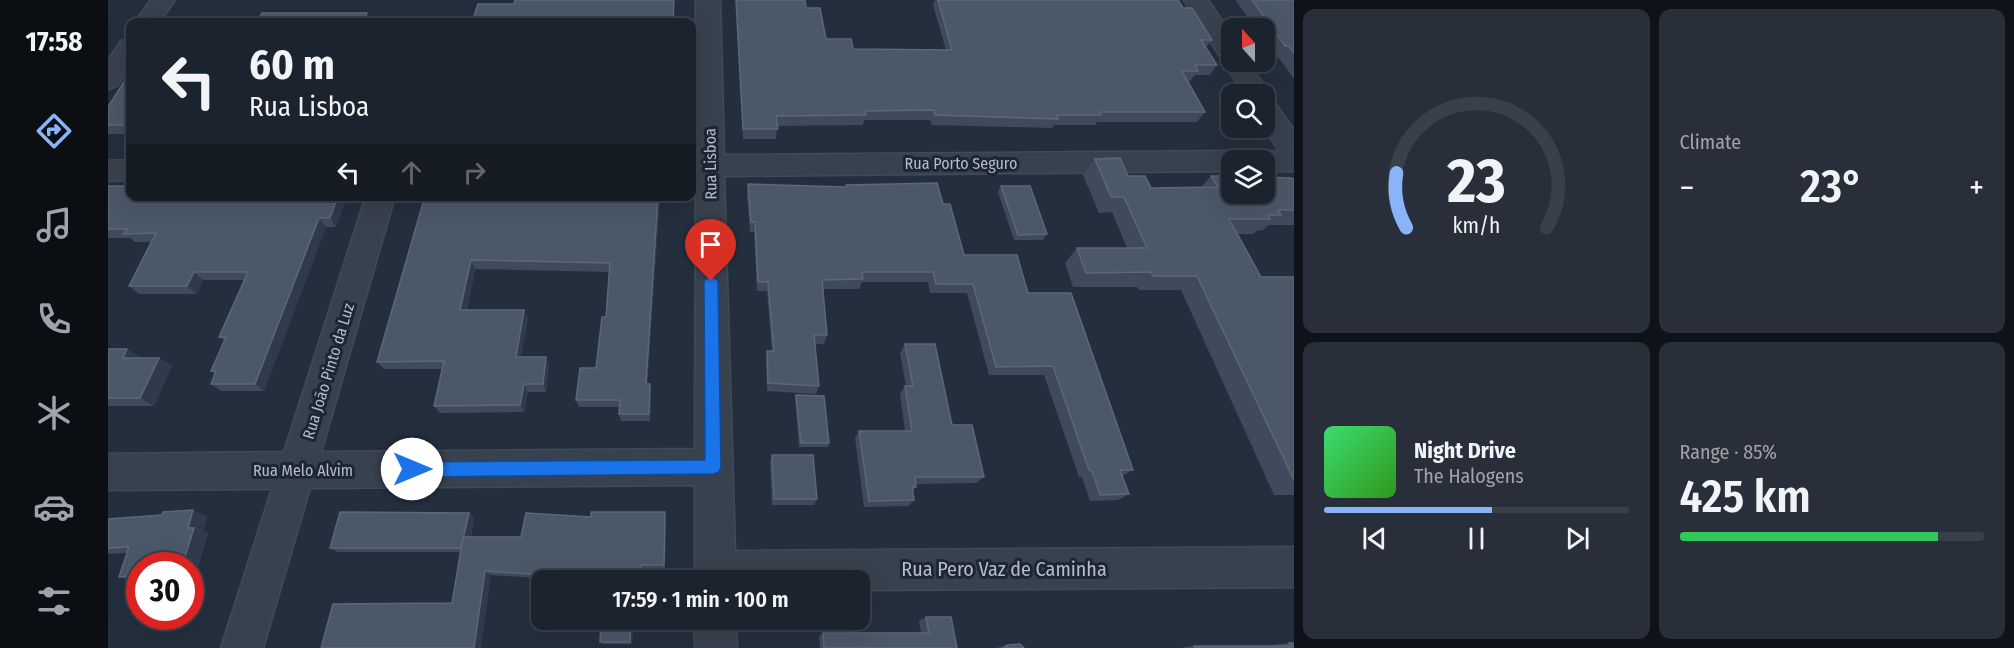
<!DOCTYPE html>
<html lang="en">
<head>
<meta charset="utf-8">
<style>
  :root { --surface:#1b232e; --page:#282f3a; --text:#f1f3f6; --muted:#a0a4aa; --line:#39404a; --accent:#8ab4f8 }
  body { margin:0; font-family:"Fira Sans Condensed",sans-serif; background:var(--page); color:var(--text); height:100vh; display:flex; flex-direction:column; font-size:22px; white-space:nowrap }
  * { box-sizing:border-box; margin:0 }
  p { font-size:20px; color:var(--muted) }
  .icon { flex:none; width:33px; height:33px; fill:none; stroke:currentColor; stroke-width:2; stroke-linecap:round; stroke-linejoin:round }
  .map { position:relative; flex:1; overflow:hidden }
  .details { display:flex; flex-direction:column; gap:9px; padding:9px; background:#0f1319; width:720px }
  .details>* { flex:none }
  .hud { position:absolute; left:18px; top:18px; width:570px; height:183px; border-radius:12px; box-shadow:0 6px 24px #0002,0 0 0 2px var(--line); background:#1b232e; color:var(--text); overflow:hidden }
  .needle { width:39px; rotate:339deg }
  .fabs { position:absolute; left:1113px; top:18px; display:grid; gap:12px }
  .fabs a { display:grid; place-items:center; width:54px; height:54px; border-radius:12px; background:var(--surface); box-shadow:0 6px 24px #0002,0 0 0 2px var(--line); font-size:30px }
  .speed { position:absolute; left:18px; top:552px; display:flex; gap:12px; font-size:30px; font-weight:700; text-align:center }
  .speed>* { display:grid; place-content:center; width:78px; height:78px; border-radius:50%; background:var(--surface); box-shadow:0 6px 24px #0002,0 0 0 2px var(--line); line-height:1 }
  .speed .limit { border:9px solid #d22; background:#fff; color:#111 }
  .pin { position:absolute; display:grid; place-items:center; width:51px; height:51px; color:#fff; margin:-62px -26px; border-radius:50% 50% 50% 0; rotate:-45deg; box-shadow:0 0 6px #0007 }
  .pin .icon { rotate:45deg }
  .me { position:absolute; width:66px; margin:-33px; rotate:90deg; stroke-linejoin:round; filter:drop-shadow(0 0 4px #0008) }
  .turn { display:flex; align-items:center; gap:21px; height:126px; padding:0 24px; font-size:27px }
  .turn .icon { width:78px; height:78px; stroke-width:2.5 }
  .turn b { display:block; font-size:42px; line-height:51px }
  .lanes { display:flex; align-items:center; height:57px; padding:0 24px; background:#0003; justify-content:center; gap:30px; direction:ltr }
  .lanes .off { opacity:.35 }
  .big { font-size:45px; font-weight:600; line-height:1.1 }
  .details .tile { flex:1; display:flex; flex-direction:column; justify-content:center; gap:9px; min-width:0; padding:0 21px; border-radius:12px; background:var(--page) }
  .details .dial { align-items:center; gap:0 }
  .dial svg { height:156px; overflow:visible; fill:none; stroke:var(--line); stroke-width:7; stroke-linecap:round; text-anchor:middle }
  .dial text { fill:var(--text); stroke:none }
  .song { display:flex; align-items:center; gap:18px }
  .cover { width:72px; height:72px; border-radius:9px; background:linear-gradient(135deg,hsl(140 70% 55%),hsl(110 70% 35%)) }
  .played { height:6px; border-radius:3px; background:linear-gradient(90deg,var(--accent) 55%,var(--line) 55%) }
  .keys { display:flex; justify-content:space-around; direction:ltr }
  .heat { display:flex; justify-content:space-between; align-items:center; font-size:33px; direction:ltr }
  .charge { height:9px; border-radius:4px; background:linear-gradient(90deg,#34c759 85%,var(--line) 0) }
  .details .tiles { flex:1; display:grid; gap:9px; grid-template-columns:repeat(2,1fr) }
  .trip { position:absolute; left:423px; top:570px; width:339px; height:60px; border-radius:12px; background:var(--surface); box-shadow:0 6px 24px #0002,0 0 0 2px var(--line); font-weight:600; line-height:60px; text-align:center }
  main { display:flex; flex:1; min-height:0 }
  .tabs { display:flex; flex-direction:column; width:108px; justify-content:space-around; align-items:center; background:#0b0e12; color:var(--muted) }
  .tabs .icon { width:42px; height:42px }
  .tabs .selected { color:var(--accent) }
  .tabs b { font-size:27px; color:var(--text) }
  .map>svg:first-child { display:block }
</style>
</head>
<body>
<main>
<nav class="tabs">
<b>17:58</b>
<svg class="icon selected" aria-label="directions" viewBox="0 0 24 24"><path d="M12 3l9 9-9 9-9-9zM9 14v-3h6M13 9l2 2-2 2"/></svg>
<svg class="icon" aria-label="music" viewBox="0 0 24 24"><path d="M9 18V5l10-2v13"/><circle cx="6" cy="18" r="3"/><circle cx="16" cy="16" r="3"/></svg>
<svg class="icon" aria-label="phone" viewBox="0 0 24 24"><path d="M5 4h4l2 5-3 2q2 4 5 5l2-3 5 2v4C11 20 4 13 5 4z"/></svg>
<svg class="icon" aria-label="climate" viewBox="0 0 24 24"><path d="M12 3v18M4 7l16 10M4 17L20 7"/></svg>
<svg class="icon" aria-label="car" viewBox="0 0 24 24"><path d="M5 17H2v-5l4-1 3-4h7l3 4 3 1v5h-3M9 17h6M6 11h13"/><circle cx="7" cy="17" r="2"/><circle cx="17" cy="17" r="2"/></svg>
<svg class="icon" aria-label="filters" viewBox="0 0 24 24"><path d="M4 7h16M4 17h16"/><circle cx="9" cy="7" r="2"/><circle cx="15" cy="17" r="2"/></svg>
</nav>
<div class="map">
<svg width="1186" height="648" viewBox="0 0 1186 648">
  <rect width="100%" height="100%" fill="#242f3e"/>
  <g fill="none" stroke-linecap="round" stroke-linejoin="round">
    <defs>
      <path id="minor" d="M 43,0 L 67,0 L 51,22 L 27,22 Z
        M 588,0 L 612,0 L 616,155 L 1124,151 L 1134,154 L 1138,160 L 1124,160 L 1124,171 L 616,176 L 627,551 L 1186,547 L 1186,587 L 752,590 L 752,580 L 587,580 L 587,485 L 202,488 L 155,648 L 113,648 L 164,489 L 0,490 L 0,454 L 176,452 L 258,196 L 287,196 L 213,452 L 587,449 L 588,176 L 584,176 L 584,156 L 588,156 Z
        M 1076,0 L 1100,0 L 1124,35 L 1124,62 L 1140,62 L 1162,94 L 1160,98 L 1165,100 L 1186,130 L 1186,171 L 1156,171 L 1156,160 L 1142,160 L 1146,154 L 1171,151 L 1156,128 L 1156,94 L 1136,94 Z
        M 22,39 L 22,65 L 9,86 L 0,89 L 0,61 L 13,41 Z
        M 22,160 L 22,180 L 0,181 L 0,161 Z
        M 586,620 L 628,620 L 629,648 L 587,648 Z"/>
    </defs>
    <use href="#minor" stroke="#414a57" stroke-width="3"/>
    <use href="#minor" fill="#38414e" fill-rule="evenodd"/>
  </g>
  <path fill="#3f4b5c" d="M 628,0 L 698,8 L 718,39 L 745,49 L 838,50 L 825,5 L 827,0 L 1070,0 L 1075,8 L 1104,40 L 1098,47 L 1109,65 L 1102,75 L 1087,75 L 1082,81 L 1079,81 L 1097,112 L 1089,122 L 989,122 L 987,125 L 946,125 L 944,128 L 824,125 L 822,120 L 756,120 L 755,125 L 669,126 L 668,139 L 635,139 Z
    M 1129,0 L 1186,0 L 1186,79 L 1171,58 L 1168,58 L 1156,42 L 1156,28 L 1147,28 L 1128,1 Z
    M 22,80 L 22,134 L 0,134 L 0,107 Z
    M 987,159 L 1043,188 L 1093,187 L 1103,176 L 1186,179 L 1186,225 L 1161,225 L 1155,230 L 1149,231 L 1145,234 L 1129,234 L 1153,277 L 1186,277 L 1186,495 L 1166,495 L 1073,290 L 1031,290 L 1029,287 L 965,287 L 957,263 L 969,248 L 1019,248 L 1004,212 L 991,213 L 975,175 Z
    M 640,184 L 737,187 L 738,185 L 835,204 L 856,255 L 920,293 L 1025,470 L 1014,476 L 1021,494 L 1010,500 L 982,501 L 974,477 L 971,477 L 936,375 L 881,375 L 859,293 L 822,293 L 820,282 L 754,282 L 751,289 L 715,289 L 719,335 L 716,344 L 707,344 L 711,386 L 708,394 L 659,391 L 658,360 L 659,351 L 664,351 L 659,291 L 649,291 L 646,232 L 642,232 L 639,195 Z
    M 0,186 L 22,196 L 238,200 L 228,227 L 218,227 L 156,391 L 113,391 L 103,384 L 107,374 L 103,371 L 116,340 L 111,337 L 136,280 L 95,280 L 89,294 L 31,294 L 21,286 L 43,242 L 27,242 L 22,238 L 0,238 Z
    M 893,186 L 939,234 L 935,240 L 906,240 L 890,192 Z
    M 317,196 L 552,196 L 539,384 L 543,391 L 542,421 L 513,421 L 511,414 L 511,407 L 471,407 L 468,400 L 488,368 L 498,317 L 501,272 L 367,269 L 359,310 L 416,310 L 420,318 L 413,357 L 441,365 L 438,392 L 420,392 L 416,412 L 332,413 L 326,406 L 334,369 L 276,369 L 269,362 Z
    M 797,344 L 876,477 L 868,483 L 808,484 L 808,487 L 805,491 L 806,500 L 800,506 L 756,507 L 747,438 L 751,431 L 797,431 L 792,394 L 797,386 L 798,386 L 792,353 Z
    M 0,349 L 19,349 L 33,358 L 51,358 L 64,366 L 46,406 L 0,406 Z
    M 688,395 L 721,443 L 720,447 L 691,447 L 687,399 Z
    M 664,455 L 709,499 L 706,505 L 664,505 L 662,462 Z
    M 557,512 L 558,518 L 557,569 L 535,569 L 534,580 L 461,580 L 383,575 L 344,603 L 353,552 L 230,552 L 222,548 L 361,513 L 366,517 L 363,537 L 413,537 L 483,517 Z
    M 54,515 L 99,516 L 95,531 L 100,533 L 87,577 L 82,577 L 82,566 L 32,566 L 32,581 L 27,581 L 11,577 L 19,553 L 0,554 L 0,519 Z
    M 818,617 L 849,648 L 712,648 L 711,636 L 715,633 L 813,633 L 811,621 Z
    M 493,620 L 533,620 L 533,623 L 525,623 L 524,644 L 495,644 L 492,642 Z
    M 1181,643 L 1186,648 L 1072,648 L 1086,646 L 1164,646 L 1164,645 Z
    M 899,645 L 916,648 L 888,648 Z"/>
  <path fill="#2f3b4b" d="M 259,13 L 263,22 L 256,19 Z
    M 230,196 L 235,196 L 238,200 L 228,227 L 222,218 Z
    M 550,196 L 552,196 L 539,391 L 538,384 Z
    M 211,218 L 218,227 L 156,391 L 147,384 Z
    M 363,260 L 367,269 L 357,318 L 352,310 Z
    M 86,272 L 95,280 L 89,294 L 79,286 Z
    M 416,310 L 420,318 L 412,365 L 408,357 Z
    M 19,349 L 33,358 L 15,358 Z
    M 438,357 L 441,365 L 438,392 L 435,384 Z
    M 51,358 L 64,366 L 46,406 L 32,398 Z
    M 416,384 L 420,392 L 416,412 L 412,405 Z
    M 542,384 L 543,391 L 542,421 L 541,414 Z
    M 85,510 L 99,516 L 95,531 L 100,533 L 87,577 L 82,575 L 82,566 L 74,566 L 80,528 Z
    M 557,512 L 558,518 L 557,569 L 556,565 Z
    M 361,513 L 366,517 L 360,552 L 354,548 Z
    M 533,565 L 535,569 L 534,580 L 532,580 Z
    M 377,571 L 383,575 L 373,648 L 366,648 Z
    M 523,620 L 525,623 L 524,644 L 522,642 Z"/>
  <path fill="#4b5868" stroke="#5c6777" stroke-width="1.5" d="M 407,0 L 566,0 L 565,22 L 364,22 L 370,4 L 406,4 Z
    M 628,0 L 697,0 L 698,8 L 712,8 L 718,39 L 743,39 L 745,49 L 844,50 L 830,0 L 1070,0 L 1075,8 L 1084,8 L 1104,40 L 1093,40 L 1109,65 L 1087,65 L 1090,71 L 1074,71 L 1097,112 L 992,112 L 993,115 L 949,115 L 950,119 L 827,115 L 826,110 L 757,111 L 758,115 L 668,116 L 670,129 L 635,129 Z
    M 1144,0 L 1186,0 L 1186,53 L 1181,46 L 1177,46 Z
    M 154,13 L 259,13 L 256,19 L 311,19 L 310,22 L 146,22 L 149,22 Z
    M 17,80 L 22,80 L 22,125 L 0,125 L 0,107 Z
    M 1012,158 L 1020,176 L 1037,176 L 1043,188 L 1110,187 L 1103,176 L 1124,176 L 1124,194 L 1156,194 L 1156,177 L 1182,178 L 1186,179 L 1186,210 L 1170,210 L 1173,215 L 1160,215 L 1162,219 L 1121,219 L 1153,277 L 1186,277 L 1186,480 L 1089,276 L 1045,276 L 1043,272 L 978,273 L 969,248 L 1039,248 L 1016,197 L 1003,197 L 987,159 Z
    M 829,183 L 835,204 L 842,204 L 856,255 L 909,255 L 920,293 L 963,293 L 1025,470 L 1012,470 L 1021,494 L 992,495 L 984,471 L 981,470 L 945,366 L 888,367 L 865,284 L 828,284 L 825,272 L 754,272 L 755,279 L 714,280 L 719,335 L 706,335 L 711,386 L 660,383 L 659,351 L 666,351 L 660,282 L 650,282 L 647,222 L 643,222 L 640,184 L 738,187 L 738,185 Z
    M 0,186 L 22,186 L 22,196 L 230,196 L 222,218 L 211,218 L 147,384 L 103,384 L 108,371 L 103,371 L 118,337 L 111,337 L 140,272 L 86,272 L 79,286 L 21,286 L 48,233 L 16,234 L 19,229 L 0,229 Z
    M 893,186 L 922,186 L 939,234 L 910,235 Z
    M 317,196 L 550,196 L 538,384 L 542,384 L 541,414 L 511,414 L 512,400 L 468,400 L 472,368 L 488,368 L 494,317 L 498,317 L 502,263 L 363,260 L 352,310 L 416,310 L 408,357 L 438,357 L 435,384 L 416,384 L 412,405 L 326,406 L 336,361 L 269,362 Z
    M 797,344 L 827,344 L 844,425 L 864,425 L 876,477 L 807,477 L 808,487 L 804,487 L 806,500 L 761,501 L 751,431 L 804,431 L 797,386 L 805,386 Z
    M 0,349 L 19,349 L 15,358 L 51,358 L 32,398 L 0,398 Z
    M 688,395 L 716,396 L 721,443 L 693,443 Z
    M 664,455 L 705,455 L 709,499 L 666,499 Z
    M 85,510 L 80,528 L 86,528 L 74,566 L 32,566 L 32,575 L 11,577 L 21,547 L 0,548 L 0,519 L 54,515 L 55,512 Z
    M 232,512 L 361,513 L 353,548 L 222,548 Z
    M 483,512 L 557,512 L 556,565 L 533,565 L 532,580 L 484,580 L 484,578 L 377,571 L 366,648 L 213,648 L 225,604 L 344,603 L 355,537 L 413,537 L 418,513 L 483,517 Z
    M 818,617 L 843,617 L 849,648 L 716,648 L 715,633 L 821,633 Z
    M 493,620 L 531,620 L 523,620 L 522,642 L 492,642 Z
    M 1181,643 L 1186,643 L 1186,648 L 1087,648 L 1086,646 L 1183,646 Z
    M 912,644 L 916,648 L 896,648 L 899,645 Z"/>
  <path fill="#1a73e8" stroke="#114b97" stroke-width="1.5" d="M 603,276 L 610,281 L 613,467 L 611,472 L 605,474 L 304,477 L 299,475 L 297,469 L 299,464 L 304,462 L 597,460 L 596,281 Z"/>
  <g text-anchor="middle" stroke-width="6" stroke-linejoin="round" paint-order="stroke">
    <g font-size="16" fill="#b4bcc9" stroke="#1d2633">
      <text x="853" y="169">Rua Porto Seguro</text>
      <text transform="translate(602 164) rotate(-91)" y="6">Rua Lisboa</text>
      <text transform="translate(220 371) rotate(-73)" y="6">Rua João Pinto da Luz</text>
      <text x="195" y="476">Rua Melo Alvim</text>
    </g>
    <g font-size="20" fill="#b4bcc9" stroke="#1d2633">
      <text x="896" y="576">Rua Pero Vaz de Caminha</text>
    </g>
  </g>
</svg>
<div class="fabs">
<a><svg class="needle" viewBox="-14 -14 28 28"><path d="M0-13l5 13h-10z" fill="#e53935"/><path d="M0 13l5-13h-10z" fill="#a0a4aa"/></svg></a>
<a><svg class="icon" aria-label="search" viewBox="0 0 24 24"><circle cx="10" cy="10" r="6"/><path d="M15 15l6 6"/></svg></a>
<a><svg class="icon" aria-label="layers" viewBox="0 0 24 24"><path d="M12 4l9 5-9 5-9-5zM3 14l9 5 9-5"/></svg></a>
</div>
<div class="speed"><div class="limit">30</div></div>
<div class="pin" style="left:603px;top:281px;background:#d93025"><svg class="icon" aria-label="arrive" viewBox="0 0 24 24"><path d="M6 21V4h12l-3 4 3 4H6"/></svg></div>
<svg class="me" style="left:304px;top:469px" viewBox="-20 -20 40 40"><circle r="19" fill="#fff"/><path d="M0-13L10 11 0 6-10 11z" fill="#1a73e8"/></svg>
<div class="trip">17:59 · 1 min · 100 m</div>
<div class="hud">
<div class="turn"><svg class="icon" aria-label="left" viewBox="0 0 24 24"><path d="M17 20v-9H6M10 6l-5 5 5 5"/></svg><div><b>60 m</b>Rua Lisboa</div></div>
<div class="lanes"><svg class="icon" aria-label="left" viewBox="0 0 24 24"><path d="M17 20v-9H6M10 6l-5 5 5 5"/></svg><svg class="icon off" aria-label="ahead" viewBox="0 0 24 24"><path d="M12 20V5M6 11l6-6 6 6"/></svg><svg class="icon off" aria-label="right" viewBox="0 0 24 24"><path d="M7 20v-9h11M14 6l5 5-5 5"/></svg></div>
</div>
</div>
<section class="details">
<div class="tiles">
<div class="tile dial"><svg viewBox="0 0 100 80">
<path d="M14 69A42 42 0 1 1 86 69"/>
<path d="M14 69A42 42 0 0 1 9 41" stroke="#8ab4f8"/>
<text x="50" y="56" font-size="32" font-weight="700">23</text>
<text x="50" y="72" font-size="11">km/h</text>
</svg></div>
<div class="tile"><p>Climate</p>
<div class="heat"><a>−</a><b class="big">23°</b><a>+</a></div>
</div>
<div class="tile">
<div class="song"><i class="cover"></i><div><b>Night Drive</b><p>The Halogens</p></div></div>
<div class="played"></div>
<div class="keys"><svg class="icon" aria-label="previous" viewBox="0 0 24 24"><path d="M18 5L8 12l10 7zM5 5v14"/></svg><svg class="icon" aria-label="pause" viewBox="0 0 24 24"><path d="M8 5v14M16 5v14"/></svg><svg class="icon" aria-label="next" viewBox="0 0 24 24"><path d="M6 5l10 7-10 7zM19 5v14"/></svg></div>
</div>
<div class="tile"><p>Range · 85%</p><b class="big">425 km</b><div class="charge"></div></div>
</div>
</section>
</main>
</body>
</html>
